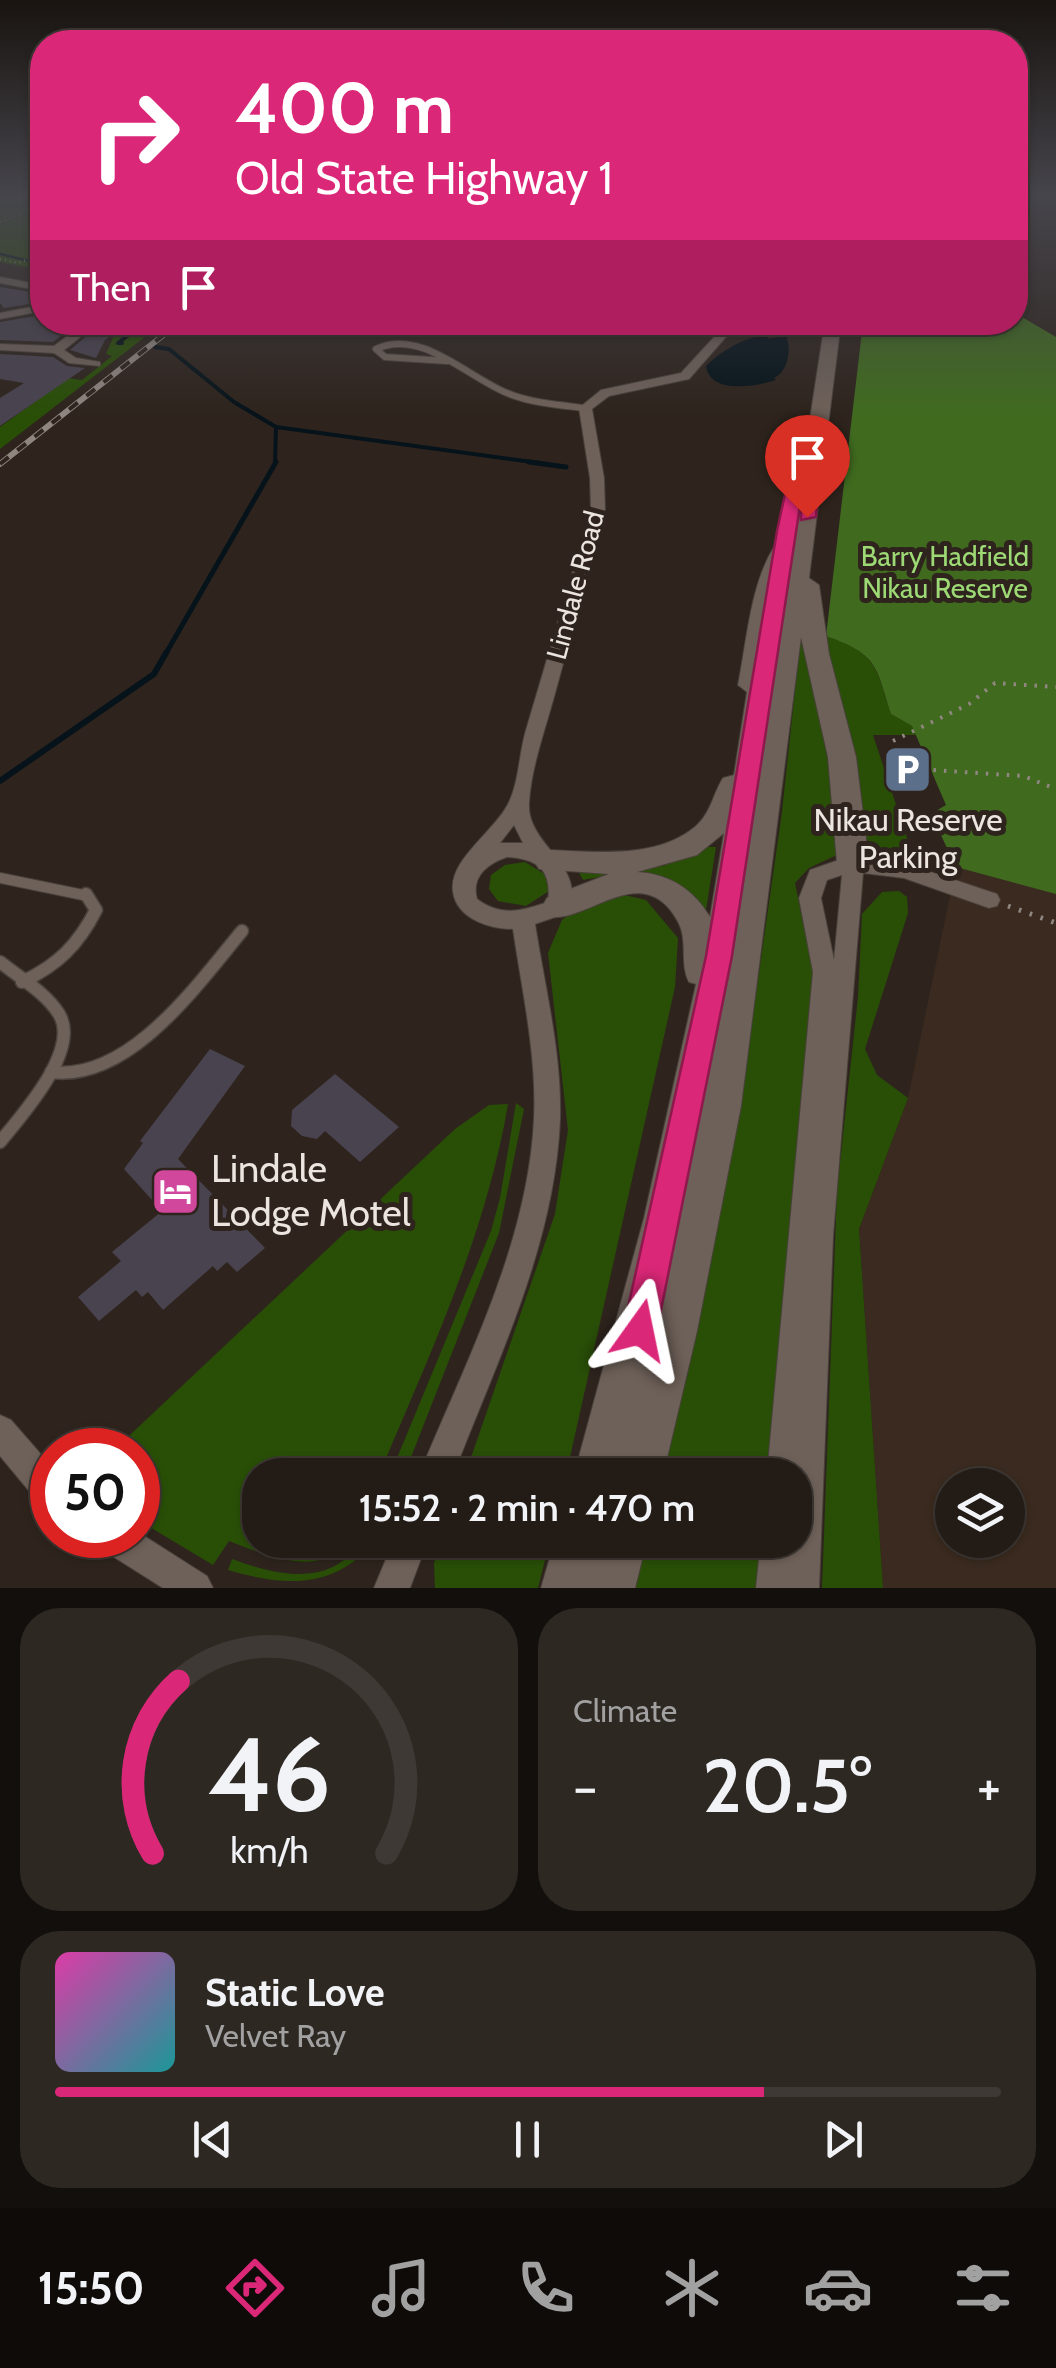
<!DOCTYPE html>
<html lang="en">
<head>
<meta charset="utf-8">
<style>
  :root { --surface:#221b16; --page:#2e2823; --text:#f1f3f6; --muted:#a2a1a1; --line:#3f3935; --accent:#db2777 }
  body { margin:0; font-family:Cabin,sans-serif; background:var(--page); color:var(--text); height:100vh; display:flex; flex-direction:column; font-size:38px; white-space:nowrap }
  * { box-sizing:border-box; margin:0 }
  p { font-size:32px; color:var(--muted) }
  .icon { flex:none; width:55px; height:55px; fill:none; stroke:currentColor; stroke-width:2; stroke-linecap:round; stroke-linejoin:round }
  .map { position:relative; height:1588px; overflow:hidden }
  .details { display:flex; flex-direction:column; gap:20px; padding:20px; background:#130f0c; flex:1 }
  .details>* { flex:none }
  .guide { position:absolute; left:30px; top:30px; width:998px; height:305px; border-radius:40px; box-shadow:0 2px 8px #0004,0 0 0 2px var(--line); background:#db2777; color:#fff; overflow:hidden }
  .buttons { position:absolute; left:935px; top:1468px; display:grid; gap:20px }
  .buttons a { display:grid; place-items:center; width:90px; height:90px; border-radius:50%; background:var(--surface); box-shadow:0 2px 8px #0004,0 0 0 2px var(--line); font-size:50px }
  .speed { position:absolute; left:30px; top:1428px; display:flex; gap:20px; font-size:50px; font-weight:700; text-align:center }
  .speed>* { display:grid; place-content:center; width:130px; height:130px; border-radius:50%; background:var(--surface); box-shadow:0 2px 8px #0004,0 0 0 2px var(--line); line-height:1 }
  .speed .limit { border:15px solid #d22; background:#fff; color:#111 }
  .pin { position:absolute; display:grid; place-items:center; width:85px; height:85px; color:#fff; margin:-102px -42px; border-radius:50% 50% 50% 0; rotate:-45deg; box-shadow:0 0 10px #0007 }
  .pin .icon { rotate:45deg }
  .me { position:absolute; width:110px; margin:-55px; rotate:12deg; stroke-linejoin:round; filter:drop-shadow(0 0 8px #0008) }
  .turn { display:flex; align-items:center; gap:35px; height:210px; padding:0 40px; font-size:45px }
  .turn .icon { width:130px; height:130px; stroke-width:2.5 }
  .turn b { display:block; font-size:70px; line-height:85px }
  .then { display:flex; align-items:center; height:95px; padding:0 40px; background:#0003; gap:20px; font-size:38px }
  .big { font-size:75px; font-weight:600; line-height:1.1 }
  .details .card { flex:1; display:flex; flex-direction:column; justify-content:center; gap:15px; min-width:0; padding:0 35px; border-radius:40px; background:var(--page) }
  .details .dial { align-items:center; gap:0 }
  .dial svg { height:260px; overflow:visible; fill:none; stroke:var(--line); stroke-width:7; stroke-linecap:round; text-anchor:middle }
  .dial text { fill:var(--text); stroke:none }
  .song { display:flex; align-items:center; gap:30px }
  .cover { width:120px; height:120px; border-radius:15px; background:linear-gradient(135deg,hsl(320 70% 55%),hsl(180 70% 35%)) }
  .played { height:10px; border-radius:5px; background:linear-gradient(90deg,var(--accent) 75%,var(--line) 75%) }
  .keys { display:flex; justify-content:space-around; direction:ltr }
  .heat { display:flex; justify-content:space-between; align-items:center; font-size:55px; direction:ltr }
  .details .tiles { flex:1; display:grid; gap:20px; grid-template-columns:1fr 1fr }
  .card:last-child { grid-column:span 2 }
  .trip { position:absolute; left:242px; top:1458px; width:570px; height:100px; border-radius:40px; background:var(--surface); box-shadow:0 2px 8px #0004,0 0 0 2px var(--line); font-weight:600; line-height:100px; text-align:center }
  .dock { display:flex; height:160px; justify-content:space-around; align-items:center; background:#0e0b09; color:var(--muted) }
  .dock .icon { width:70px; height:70px }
  .dock .current { color:var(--accent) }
  .dock b { font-size:45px; color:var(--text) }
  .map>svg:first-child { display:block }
</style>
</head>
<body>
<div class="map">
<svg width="1056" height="1588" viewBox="0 0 1056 1588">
  <rect width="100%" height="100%" fill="#2e241d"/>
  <path fill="#3a2a1f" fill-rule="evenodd" d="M 956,867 L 1056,893 L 1056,1588 L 883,1588 L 859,1229 L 908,1098 ZM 952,1485 L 1008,1485 L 1008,1540 L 952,1540 Z"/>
  <path fill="#294f07" d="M 0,194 L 42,194 L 42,245 L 32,249 L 42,255 L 42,270 L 0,262 Z
    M 130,323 L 163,323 L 0,449 L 0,427 L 68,378 L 82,380 L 112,356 L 106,354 L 115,333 Z
    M 801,635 L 807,637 L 835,760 L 841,853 L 809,868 L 795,883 L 814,976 L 774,1475 L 653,1475 L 759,973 L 782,812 Z
    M 826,636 C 876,653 876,666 891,714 L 912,726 L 916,735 L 873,735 L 908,841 L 909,851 C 888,860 876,849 862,834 L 825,650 Z
    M 707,847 L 716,847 L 706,910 C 676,869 629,870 583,880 L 579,873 L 663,866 Z
    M 525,862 L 548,876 L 549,891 L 526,906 L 498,901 L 489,889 L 491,875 L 505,865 Z
    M 899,891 L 907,897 L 908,913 L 865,1049 L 877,1075 L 908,1098 L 859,1229 L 883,1588 L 822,1588 L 837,1191 L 858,997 L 862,914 L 882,892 Z
    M 616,893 L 646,900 L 678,938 L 675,987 L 566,1475 L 465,1475 L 555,1214 L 568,1130 L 548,953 L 562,920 L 586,901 Z
    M 516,1103 L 524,1109 L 499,1233 L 404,1475 L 390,1475 L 491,1231 L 500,1198 Z
    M 508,1104 C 486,1235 430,1353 379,1475 L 260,1475 L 260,1540 L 348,1540 C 321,1580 265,1555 229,1541 L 213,1565 L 138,1520 L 138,1450 L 118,1450 L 131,1434 L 455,1129 L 489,1105 Z
    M 362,1540 L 376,1540 C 336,1588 289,1588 228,1570 L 232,1559 C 278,1576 332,1588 362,1540 Z
    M 442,1540 L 550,1540 L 538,1588 L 435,1588 L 434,1563 Z
    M 639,1540 L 769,1540 L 765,1588 L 629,1588 Z"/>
  <path fill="#406b1f" d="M 1015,313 L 1056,337 L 1056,894 L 956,867 L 931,814 L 946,805 L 912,726 L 891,714 C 876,665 877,654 826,636 L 863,323 L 1015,322 Z"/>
  <path fill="#06131a" d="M 770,335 L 767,339 L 786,336 C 792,348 788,372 774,378 L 776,380 C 757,386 710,395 706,366 C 724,349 745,336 770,335 Z"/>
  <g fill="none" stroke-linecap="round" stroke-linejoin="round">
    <path stroke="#06131a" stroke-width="2.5" d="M 0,254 L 42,264"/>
    <path stroke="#06131a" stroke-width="4" d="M 122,343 L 118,343 L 146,322
      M 155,347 L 169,349 L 234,402 L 276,427 L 547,464
      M 275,464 L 276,427"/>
    <path stroke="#06131a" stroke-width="5" d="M 529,462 L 566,467
      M 165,655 L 276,462"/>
    <path stroke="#06131a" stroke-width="6" d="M 0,781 L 154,674 L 166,653"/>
  </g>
  <path fill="#49434f" d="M 0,287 L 42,294 L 42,302 L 4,308 L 0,303 Z
    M 42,315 L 42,322 L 79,322 L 53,342 L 0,340 L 0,322 Z
    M 103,322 L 129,322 L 105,340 L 96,358 L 70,350 Z
    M 0,354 L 53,357 L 67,366 L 85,368 L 0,426 L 0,398 L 24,383 L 0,379 Z
    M 210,1049 L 245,1066 L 178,1159 L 265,1248 L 237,1272 L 227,1262 L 217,1271 L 213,1266 L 163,1310 L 148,1292 L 142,1297 L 136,1290 L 99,1321 L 78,1297 L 121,1261 L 112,1252 L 162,1211 L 124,1169 L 143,1143 L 140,1141 Z
    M 335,1074 L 399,1127 L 360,1162 L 325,1131 L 317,1139 L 302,1136 L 291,1126 L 292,1110 Z"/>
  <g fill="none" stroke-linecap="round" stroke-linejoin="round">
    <defs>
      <path id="service-far2" d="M 447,361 L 385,357 L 376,349 C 421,328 467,377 507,393 C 531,403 559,405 585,408"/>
      <path id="service-far1" d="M 0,878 L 88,896"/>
      <path id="service" d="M 0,962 C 19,977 46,993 59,1014 C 81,1050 22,1115 0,1142
        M 22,982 C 58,965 78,945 96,910 L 86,894
        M 51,1072 C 129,1082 197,985 242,931"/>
      <path id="minor" d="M 42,245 L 42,251 L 34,249 Z
        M 0,277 L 42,285 L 42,291 L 0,283 Z
        M 42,305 L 42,311 L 0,319 L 0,313 Z
        M 86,322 L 99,322 L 64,350 L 76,358 L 100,362 L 100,366 L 69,363 L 54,353 L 0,350 L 0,344 L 54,346 Z
        M 728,322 L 739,322 L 689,379 L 609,396 L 592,409 L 604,478 L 605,510 C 588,572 571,635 554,697 C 545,730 531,768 529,803 C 526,846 590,866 567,913 L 535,924 C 545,988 562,1054 560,1120 C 555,1244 497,1361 453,1475 L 419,1475 C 466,1361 528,1244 534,1119 C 537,1055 522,991 513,929 C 490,929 457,919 453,892 C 448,860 495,831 508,804 C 519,783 519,753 526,730 C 548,657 569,583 591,510 L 590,478 L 579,408 L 601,390 L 681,373 ZM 514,825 L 523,843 L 500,843 ZM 507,857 C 538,859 552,870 548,902 C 522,911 501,917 477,899 C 471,877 487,864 507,857 Z
        M 853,855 L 904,863 L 997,894 L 1000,900 L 997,906 L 989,908 L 904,878 L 863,873 L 833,1236 L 819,1588 L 756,1588 L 761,1540 L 795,1540 L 795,1475 L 767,1475 L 813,972 L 799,898 L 810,870 ZM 842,875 L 834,960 L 821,898 L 827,880 Z
        M 0,1415 L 11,1420 L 52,1467 L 52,1508 L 40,1504 L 0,1456 Z
        M 138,1532 L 207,1576 L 213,1588 L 163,1588 L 98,1547 L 93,1535 L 138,1535 Z
        M 394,1540 L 428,1540 L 410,1588 L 374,1588 Z"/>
      <path id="secondary" d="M 825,322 L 841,322 L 809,578 L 819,585 L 829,654 L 856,757 L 869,863 L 864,871 L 853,874 L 842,871 L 837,863 L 828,757 L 801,637 L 741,1106 L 697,1331 L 663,1475 L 574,1475 L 644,1218 L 696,984 L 689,982 C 679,963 689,940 677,920 C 641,857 584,927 547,916 L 542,907 L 547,898 L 609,874 L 539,869 L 534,861 L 539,853 L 550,850 C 597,852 658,859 696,826 C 711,813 713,794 723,778 L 734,775 L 747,692 L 738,685 C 747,641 750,586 774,547 L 790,547 ZM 785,579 L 772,661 L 769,660 ZM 724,833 L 710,917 C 693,889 670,874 637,872 L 697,855 Z
        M 555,1540 L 647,1540 L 635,1588 L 541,1588 Z"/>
    </defs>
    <use href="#service-far2" stroke="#49413b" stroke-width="8"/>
    <use href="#service-far1" stroke="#49413b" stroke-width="12"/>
    <use href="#service" stroke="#49413b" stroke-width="15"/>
    <use href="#minor" stroke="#49413b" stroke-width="2"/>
    <use href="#secondary" stroke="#49413b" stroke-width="2"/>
    <path stroke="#908781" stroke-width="2.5" stroke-dasharray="1 4" stroke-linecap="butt" d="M 0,222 L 20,214 L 42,196
      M 0,259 L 18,263 L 29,259"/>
    <path stroke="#908781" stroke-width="4" stroke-dasharray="2.5 8" stroke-linecap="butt" d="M 893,741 L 969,704 L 995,683 L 1056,687
      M 902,768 L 1023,776 L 1056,789"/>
    <path stroke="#908781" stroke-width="5" stroke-dasharray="2.5 9" stroke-linecap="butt" d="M 1008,906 L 1056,923"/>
    <use href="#service-far2" stroke="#6e6159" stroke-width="6"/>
    <use href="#service-far1" stroke="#6e6159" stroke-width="10"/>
    <use href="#service" stroke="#6e6159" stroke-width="12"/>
    <use href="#minor" fill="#6e6159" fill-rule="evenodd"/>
    <use href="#secondary" fill="#6e6159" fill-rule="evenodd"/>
    <defs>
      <path id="rail" d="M 0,464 L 180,322"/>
    </defs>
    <use href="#rail" stroke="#8f8680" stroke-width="6"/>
    <use href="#rail" stroke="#2e241d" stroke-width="4" stroke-dasharray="11" stroke-linecap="butt"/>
  </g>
  <linearGradient id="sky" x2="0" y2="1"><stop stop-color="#191410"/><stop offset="0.47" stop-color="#46454c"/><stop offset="1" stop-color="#46454c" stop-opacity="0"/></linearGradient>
  <rect width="1056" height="416" fill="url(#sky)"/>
  <path fill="#db2777" stroke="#8e194d" stroke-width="2.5" d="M 814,436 L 822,441 L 816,517 L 801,520 L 801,499 L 732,956 L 657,1330 L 652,1343 L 640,1348 L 628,1343 L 623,1330 L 706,956 L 777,531 C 783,506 791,448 814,436 Z"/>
  <defs>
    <symbol id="parking-square" viewBox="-11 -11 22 22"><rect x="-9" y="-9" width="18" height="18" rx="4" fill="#5c6f8a" stroke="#2e241d"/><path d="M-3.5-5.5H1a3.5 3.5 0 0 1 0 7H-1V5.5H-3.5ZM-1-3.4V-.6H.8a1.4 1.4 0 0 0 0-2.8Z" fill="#fff"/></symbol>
    <symbol id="hotel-square" viewBox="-11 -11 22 22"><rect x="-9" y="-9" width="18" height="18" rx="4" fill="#d1479c" stroke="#2e241d"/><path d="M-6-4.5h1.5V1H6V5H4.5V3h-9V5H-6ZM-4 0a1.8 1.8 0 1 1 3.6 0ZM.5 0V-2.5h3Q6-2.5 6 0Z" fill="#fff"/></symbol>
  </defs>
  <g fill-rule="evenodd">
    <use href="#parking-square" x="880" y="742" width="55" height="55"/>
    <use href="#hotel-square" x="148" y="1164" width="55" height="55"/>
  </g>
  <g text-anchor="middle" stroke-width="10" stroke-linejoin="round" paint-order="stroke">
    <g font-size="28" fill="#9dda75" stroke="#2e241d">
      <text x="945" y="566">Barry Hadfield<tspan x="945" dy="32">Nikau Reserve</tspan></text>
    </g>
    <g font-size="28" fill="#ebe4df" stroke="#2e241d">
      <text transform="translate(575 585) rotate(-75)" y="10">Lindale Road</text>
    </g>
    <g font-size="32" fill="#ebe4df" stroke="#2e241d">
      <text x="908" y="831">Nikau Reserve<tspan x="908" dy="37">Parking</tspan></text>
    </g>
    <g font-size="38" fill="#ebe4df" stroke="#2e241d" text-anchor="start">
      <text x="211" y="1182">Lindale<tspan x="211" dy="44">Lodge Motel</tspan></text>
    </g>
  </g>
</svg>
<div class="buttons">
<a><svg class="icon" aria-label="layers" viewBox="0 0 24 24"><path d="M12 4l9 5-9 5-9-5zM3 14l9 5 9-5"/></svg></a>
</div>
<div class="speed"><div class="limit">50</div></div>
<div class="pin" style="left:807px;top:517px;background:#d93025"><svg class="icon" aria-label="arrive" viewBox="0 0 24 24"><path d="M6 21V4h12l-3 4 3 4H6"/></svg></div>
<svg class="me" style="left:640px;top:1330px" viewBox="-20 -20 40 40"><path d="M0-17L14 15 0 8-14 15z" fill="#db2777" stroke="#fff" stroke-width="4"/></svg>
<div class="trip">15:52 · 2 min · 470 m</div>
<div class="guide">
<div class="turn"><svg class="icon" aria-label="right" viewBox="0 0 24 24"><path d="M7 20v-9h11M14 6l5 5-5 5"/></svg><div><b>400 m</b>Old State Highway 1</div></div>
<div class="then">Then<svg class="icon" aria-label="arrive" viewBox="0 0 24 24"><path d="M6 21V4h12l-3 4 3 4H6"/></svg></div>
</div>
</div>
<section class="details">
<div class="tiles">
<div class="card dial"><svg viewBox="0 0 100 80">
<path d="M14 69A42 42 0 1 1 86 69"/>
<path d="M14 69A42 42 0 0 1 22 16" stroke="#db2777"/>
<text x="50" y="56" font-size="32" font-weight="700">46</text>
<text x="50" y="72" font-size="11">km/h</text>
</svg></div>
<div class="card"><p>Climate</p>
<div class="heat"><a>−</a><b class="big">20.5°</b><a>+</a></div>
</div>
<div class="card">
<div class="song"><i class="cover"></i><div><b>Static Love</b><p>Velvet Ray</p></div></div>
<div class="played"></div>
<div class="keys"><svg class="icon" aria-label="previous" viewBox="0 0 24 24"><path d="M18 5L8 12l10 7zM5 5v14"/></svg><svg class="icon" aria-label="pause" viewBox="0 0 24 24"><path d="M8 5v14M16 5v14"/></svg><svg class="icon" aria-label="next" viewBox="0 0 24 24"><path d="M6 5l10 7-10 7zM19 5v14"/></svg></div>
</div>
</div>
</section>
<nav class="dock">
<b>15:50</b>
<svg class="icon current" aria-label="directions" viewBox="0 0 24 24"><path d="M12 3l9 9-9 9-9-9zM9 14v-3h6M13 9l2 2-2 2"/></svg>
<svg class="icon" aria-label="music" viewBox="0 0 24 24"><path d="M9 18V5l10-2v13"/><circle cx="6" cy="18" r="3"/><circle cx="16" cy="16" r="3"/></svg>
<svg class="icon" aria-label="phone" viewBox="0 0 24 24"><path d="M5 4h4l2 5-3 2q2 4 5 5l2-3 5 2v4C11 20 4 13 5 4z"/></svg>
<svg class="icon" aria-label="climate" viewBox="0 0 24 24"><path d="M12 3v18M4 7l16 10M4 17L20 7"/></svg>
<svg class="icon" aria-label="car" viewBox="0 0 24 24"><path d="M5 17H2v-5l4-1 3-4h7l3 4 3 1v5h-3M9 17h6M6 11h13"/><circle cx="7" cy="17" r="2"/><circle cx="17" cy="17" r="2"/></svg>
<svg class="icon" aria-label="filters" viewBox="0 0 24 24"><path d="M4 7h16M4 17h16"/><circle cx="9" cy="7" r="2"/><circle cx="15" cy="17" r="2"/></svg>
</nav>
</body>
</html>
